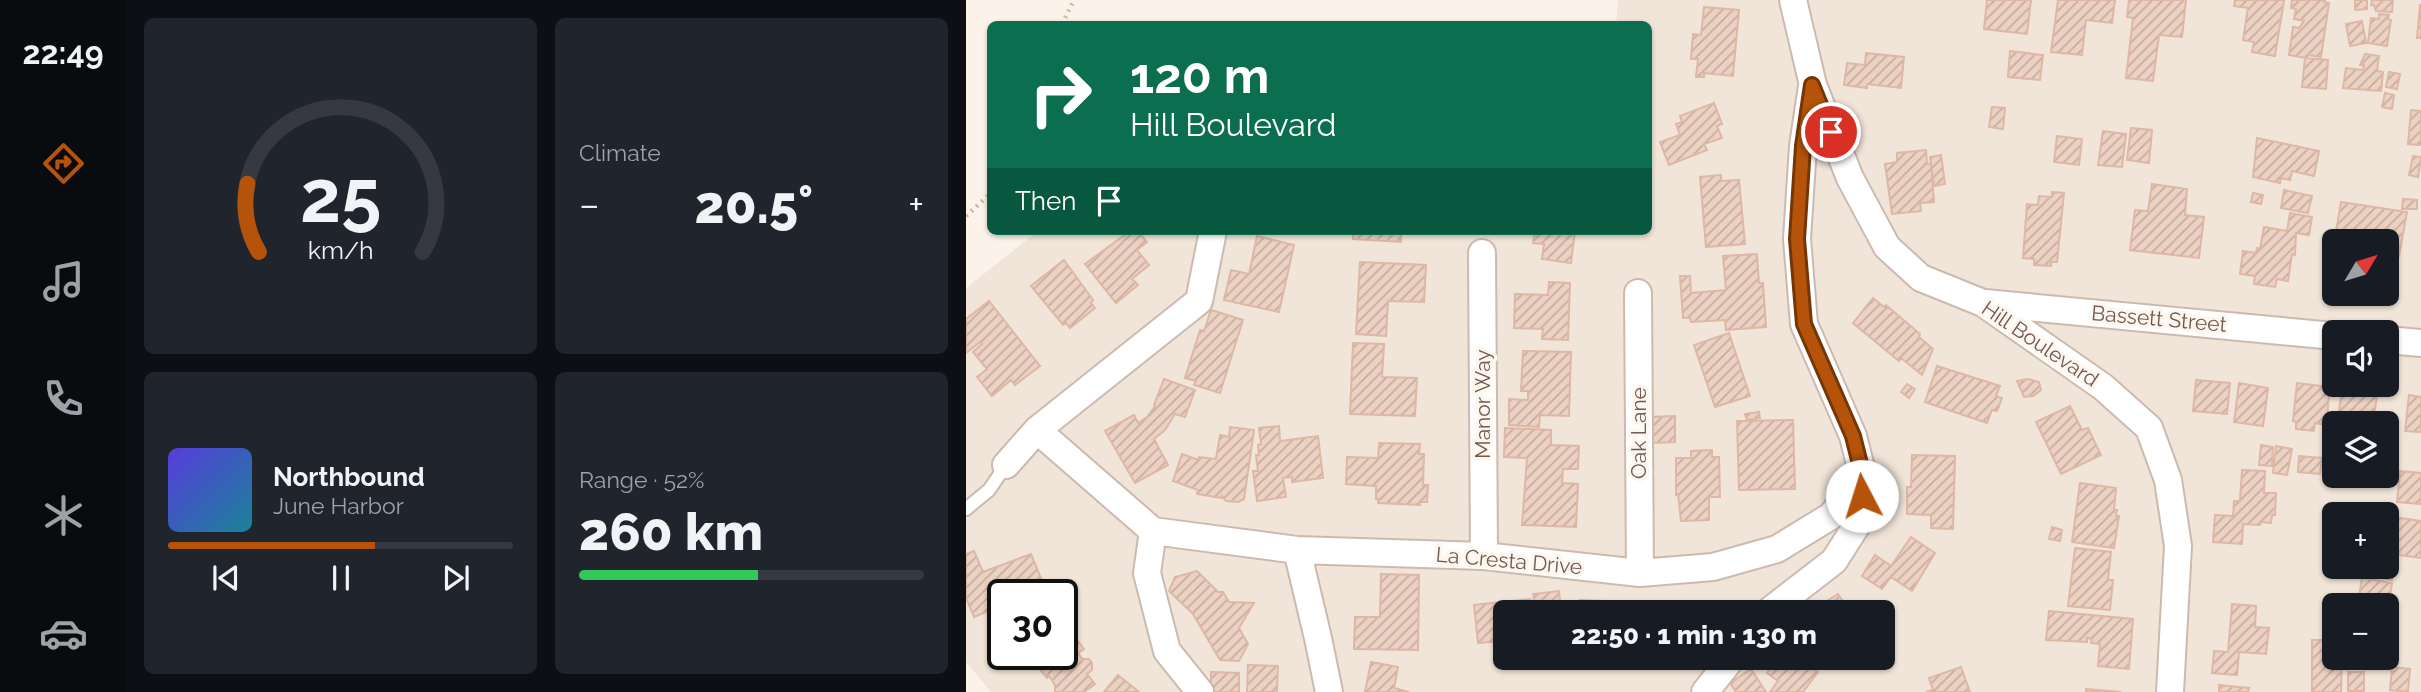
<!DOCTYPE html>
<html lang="en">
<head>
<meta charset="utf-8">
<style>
  :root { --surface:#171b24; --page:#20242c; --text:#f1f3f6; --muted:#9ea1a6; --line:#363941; --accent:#b45309 }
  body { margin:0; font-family:Raleway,sans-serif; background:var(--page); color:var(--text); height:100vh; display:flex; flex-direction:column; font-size:26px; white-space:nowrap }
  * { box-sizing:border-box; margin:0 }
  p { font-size:23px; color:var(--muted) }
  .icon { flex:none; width:38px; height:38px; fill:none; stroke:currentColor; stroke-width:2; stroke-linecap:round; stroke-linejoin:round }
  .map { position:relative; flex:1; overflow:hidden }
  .drawer { display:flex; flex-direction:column; gap:18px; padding:18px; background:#0d0f14; width:840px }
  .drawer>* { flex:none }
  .banner { position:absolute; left:21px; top:21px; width:665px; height:214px; border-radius:10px; box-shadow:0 2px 5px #0004; background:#0b6e4f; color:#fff; overflow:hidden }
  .needle { width:46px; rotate:52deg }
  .buttons { position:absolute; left:1356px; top:229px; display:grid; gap:14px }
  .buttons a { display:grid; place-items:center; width:77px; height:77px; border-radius:10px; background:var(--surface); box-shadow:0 2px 5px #0004; font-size:35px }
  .speed { position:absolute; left:21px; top:579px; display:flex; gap:14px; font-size:35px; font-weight:700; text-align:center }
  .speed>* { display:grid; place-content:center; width:91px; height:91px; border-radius:50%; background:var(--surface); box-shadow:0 2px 5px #0004; line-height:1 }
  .speed .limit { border:4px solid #111; border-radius:10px; background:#fff; color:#111 }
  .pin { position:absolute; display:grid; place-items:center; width:60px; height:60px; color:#fff; margin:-30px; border:4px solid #fff; border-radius:50%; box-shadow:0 2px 7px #0007 }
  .me { position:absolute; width:77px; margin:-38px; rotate:355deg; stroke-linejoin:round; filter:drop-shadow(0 0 5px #0008) }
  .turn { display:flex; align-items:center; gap:24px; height:147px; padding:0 28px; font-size:32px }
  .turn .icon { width:91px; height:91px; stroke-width:2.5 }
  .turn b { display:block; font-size:49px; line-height:60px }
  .then { display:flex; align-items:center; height:66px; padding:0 28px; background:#0003; gap:14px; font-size:26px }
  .big { font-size:52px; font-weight:800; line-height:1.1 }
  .drawer .tile { flex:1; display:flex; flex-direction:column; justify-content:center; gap:10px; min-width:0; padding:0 24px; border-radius:10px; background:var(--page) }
  .drawer .dial { align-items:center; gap:0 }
  .dial svg { height:182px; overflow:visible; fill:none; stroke:var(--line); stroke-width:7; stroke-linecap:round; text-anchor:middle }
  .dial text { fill:var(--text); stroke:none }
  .song { display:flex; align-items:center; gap:21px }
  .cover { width:84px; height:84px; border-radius:10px; background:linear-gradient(135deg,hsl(250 70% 55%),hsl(190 70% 35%)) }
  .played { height:7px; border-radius:4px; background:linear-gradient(90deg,var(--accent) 60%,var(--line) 60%) }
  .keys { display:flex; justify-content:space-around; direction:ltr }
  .heat { display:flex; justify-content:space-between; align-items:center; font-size:38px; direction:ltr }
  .charge { height:10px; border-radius:5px; background:linear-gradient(90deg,#34c759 52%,var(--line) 0) }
  .drawer .tiles { flex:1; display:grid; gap:18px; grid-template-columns:repeat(2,1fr) }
  .trip { position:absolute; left:527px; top:600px; width:402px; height:70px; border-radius:10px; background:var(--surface); box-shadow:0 2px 5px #0004; font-weight:800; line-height:70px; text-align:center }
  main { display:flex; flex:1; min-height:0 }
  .dock { display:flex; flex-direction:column; width:126px; justify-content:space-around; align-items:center; background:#090b0e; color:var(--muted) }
  .dock .icon { width:49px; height:49px }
  .dock .current { color:var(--accent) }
  .dock b { font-size:32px; color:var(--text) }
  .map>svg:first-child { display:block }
</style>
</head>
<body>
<main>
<nav class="dock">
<b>22:49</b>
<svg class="icon current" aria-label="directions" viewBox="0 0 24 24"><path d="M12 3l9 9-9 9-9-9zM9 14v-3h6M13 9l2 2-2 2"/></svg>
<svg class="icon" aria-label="music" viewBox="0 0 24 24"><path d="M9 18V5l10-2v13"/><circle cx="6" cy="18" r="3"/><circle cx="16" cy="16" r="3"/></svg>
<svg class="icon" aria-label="phone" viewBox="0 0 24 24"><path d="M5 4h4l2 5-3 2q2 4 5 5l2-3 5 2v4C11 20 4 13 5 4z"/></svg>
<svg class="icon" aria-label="climate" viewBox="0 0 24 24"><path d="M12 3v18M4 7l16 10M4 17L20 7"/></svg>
<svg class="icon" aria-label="car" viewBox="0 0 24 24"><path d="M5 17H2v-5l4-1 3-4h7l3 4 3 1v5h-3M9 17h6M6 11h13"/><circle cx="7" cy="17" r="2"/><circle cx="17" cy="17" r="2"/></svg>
</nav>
<section class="drawer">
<div class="tiles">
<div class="tile dial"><svg viewBox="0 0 100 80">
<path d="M14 69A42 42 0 1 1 86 69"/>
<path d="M14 69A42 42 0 0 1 9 39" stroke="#b45309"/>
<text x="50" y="56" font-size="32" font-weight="700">25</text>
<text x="50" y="72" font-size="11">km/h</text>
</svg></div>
<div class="tile"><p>Climate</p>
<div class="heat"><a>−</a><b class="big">20.5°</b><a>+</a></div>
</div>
<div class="tile">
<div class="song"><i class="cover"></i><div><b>Northbound</b><p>June Harbor</p></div></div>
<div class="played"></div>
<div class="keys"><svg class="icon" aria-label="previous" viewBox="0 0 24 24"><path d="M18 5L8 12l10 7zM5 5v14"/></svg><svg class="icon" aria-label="pause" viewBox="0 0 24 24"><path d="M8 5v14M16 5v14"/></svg><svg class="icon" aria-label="next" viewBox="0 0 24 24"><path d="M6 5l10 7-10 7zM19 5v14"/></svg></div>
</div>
<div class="tile"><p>Range · 52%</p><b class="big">260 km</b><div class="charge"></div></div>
</div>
</section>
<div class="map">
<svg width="1455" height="692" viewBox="0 0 1455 692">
  <defs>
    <pattern id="building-hatch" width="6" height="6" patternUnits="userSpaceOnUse" patternTransform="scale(1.75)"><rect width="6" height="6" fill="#edd1c3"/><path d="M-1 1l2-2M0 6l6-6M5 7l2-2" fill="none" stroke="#c4ada1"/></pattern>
  </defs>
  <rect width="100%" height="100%" fill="#fbf3e9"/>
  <path fill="#f1e4d8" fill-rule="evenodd" d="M 652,0 L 1455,0 L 1455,692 L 25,692 L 0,662 L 0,288 L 72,231 L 682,231 L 682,24 L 650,24 ZM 1368,242 L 1421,242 L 1421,294 L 1368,294 ZM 1368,332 L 1421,332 L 1421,385 L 1368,385 ZM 1368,424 L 1421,424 L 1421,476 L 1368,476 ZM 1368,514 L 1421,514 L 1421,567 L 1368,567 ZM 37,595 L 96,595 L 96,654 L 37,654 ZM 1368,606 L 1421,606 L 1421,658 L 1368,658 ZM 539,612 L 917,612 L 917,658 L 539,658 Z"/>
  <path fill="url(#building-hatch)" stroke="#deb7a5" stroke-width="2" d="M 1021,0 L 1065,0 L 1061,34 L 1018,29 Z
    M 1092,0 L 1149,0 L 1146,23 L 1120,20 L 1116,55 L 1085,52 Z
    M 1163,0 L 1220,0 L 1216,37 L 1193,35 L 1187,81 L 1160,78 L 1167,18 L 1161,17 Z
    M 1269,0 L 1318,0 L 1309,56 L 1286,52 L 1288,42 L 1277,40 L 1282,8 L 1268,6 Z
    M 1326,0 L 1359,0 L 1358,2 L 1363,3 L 1355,57 L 1342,55 L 1341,58 L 1323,55 L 1327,27 L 1333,28 L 1338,21 L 1328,19 L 1330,9 L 1325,8 Z
    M 1389,0 L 1401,0 L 1401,9 L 1389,10 Z
    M 1406,0 L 1427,0 L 1426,12 L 1410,11 L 1408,5 L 1405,5 Z
    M 1454,5 L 1455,5 L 1455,38 L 1451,38 Z
    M 738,7 L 773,10 L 767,76 L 738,73 L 738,77 L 730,77 L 732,59 L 725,59 L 727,34 L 735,35 Z
    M 1413,14 L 1423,15 L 1422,19 L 1425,20 L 1421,46 L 1402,43 L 1405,18 L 1413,19 Z
    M 1396,21 L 1400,43 L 1384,46 L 1380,24 Z
    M 1044,51 L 1077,55 L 1074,80 L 1042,77 Z
    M 900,53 L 938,57 L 935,88 L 901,84 L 901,88 L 878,85 L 881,63 L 899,65 Z
    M 1399,54 L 1413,56 L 1411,71 L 1417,72 L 1415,91 L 1377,88 L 1380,68 L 1397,70 L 1398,65 L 1394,65 Z
    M 1339,58 L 1362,60 L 1360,89 L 1336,87 Z
    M 1423,72 L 1434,74 L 1431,89 L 1420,87 Z
    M 1419,93 L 1428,95 L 1426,109 L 1416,107 Z
    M 748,103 L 756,124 L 751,126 L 756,138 L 738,144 L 741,150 L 703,165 L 694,142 L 714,135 L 710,124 L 716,122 L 714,116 Z
    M 1026,107 L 1039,108 L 1037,129 L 1023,127 Z
    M 1445,110 L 1455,111 L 1455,145 L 1442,144 Z
    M 1165,128 L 1186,130 L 1183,163 L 1161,160 Z
    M 1137,131 L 1160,134 L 1156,167 L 1132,165 Z
    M 1091,136 L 1116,139 L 1113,165 L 1088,162 Z
    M 1291,138 L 1353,151 L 1348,176 L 1326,171 L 1324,180 L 1315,178 L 1314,183 L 1287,177 Z
    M 960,150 L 961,164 L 965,163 L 968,202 L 954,203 L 955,211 L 926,214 L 919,164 L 931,162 L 931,153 Z
    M 975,155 L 979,184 L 968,186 L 964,157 Z
    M 1447,156 L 1455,157 L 1452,177 L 1443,175 Z
    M 755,175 L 755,181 L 773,180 L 779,244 L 740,247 L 734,177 Z
    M 1186,184 L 1221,189 L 1219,215 L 1238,217 L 1233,258 L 1164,250 L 1169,210 L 1182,211 Z
    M 1318,190 L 1346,196 L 1342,213 L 1315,208 Z
    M 1086,192 L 1098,193 L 1091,262 L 1085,262 L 1085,266 L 1068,265 L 1068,259 L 1057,258 L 1061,204 L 1072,205 L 1073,196 L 1086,197 Z
    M 1287,193 L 1297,195 L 1295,204 L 1285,202 Z
    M 1437,199 L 1451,200 L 1451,209 L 1436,209 Z
    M 1375,202 L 1441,212 L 1433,256 L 1427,262 L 1421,261 L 1421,242 L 1368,242 L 1368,267 L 1364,267 Z
    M 1324,213 L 1346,217 L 1343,235 L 1330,233 L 1329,255 L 1326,254 L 1322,281 L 1311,279 L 1309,287 L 1288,284 L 1289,276 L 1274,274 L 1277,251 L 1290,253 L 1291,248 L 1294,249 L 1298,227 L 1321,231 Z
    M 164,231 L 172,231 L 181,242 L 171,250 L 183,265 L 166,279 L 172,285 L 150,303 L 119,264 Z
    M 387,231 L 435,231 L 435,242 L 387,239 Z
    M 569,231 L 609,231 L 605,263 L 576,259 L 578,244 L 567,243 Z
    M 291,236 L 328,245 L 313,312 L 258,300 L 265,270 L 283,274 Z
    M 791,254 L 793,283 L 797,283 L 800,327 L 760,330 L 759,320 L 725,322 L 724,318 L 717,318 L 714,276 L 724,276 L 725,293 L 760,290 L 757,256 Z
    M 98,260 L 127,300 L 125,303 L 129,308 L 104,328 L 100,323 L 97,325 L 65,286 Z
    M 394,262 L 460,265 L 458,302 L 422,301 L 420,336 L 390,334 Z
    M 583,282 L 604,283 L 602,340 L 576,339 L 577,329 L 548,328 L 549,294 L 582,295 Z
    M 907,298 L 918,307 L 920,305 L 954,334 L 953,337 L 967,349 L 956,375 L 935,358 L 933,361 L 887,323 Z
    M 23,301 L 74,366 L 49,385 L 45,380 L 26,396 L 11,377 L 21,369 L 7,352 L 16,344 L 14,342 L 0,353 L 0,319 Z
    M 245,310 L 277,320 L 254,393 L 228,385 L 230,381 L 219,378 L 234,330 L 238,331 Z
    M 763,333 L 784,396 L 749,407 L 728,345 Z
    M 387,343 L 418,344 L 416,377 L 451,378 L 449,416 L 384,414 Z
    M 557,351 L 605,352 L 603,416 L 574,415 L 573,427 L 543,425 L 543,399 L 562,400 L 562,391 L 555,391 Z
    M 971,366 L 1034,386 L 1030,396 L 1036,398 L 1031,411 L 1026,410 L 1021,423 L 959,402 Z
    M 198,379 L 229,390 L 219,417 L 209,414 L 199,430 L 188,439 L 202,465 L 169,483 L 139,431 L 168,415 L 172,423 L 181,417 L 189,406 L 188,405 Z
    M 1062,379 L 1073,382 L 1075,390 L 1067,396 L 1058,397 L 1051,381 Z
    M 1230,380 L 1264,383 L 1261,414 L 1227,411 Z
    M 1273,383 L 1302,388 L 1297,426 L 1268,422 Z
    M 1331,383 L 1364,387 L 1360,425 L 1349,423 L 1348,431 L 1330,429 L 1330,422 L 1327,421 Z
    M 941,384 L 949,389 L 943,398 L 935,392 Z
    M 1376,390 L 1411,395 L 1407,424 L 1371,424 Z
    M 1443,395 L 1455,397 L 1455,432 L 1439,431 Z
    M 1104,406 L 1116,430 L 1122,428 L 1135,455 L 1095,474 L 1070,422 Z
    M 793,412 L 794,418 L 781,420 L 779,414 Z
    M 709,416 L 709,442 L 685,443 L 684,417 Z
    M 827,420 L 829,489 L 773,490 L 771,421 Z
    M 313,426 L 314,441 L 352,436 L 357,478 L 326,482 L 326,477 L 317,478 L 320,497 L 291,501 L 287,471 L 292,471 L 290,455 L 293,455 L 292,445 L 295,444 L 293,428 Z
    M 264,427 L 288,430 L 278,499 L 272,502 L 260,501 L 256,496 L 256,498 L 231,494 L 232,490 L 207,481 L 216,454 L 233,460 L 233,457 L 250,459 L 254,435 L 263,437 Z
    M 539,428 L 585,430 L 585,445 L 613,446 L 612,469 L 597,469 L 596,483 L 612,484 L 610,527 L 556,525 L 561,458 L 538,457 Z
    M 413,443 L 454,444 L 453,454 L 458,454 L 457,485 L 462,485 L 461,502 L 453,502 L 454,505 L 412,503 L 412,499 L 410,499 L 410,486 L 380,484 L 381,457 L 412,458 Z
    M 1368,444 L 1368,472 L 1365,472 Z
    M 1295,445 L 1307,447 L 1306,466 L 1293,465 Z
    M 1310,446 L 1326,449 L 1321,475 L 1307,473 Z
    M 746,450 L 746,457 L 753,457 L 754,497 L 743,497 L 743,520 L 715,521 L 712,494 L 710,495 L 710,458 L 725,458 L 725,451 Z
    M 946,455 L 989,456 L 987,529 L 965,528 L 965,515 L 941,514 L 941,487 L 945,487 Z
    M 1333,456 L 1356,458 L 1354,474 L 1332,472 Z
    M 1276,470 L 1299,471 L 1298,493 L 1310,493 L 1309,515 L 1306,515 L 1305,523 L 1294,522 L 1294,525 L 1277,524 L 1276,544 L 1247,542 L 1249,515 L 1267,516 L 1268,501 L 1274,501 Z
    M 1434,471 L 1455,473 L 1455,504 L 1431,502 Z
    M 1114,483 L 1150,488 L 1148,510 L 1151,510 L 1150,516 L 1153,516 L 1148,548 L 1106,542 Z
    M 1421,516 L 1455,521 L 1455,558 L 1426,554 L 1428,540 L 1421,539 Z
    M 1086,527 L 1096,530 L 1094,541 L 1083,539 Z
    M 945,537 L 969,553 L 946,591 L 925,577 L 916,589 L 896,576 L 909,555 L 925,566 Z
    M 1109,548 L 1145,552 L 1142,580 L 1147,580 L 1144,610 L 1102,606 Z
    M 8,551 L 17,572 L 65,554 L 82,595 L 37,595 L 37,605 L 8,617 L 0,598 L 0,554 Z
    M 1421,559 L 1430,561 L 1426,580 L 1397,576 L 1398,567 L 1421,567 Z
    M 231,571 L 252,592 L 257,592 L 263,602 L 288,603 L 273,628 L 282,644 L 273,661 L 254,660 L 227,614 L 203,591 L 209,577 Z
    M 415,574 L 453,575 L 452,650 L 388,649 L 389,617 L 414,617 Z
    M 1396,578 L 1426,583 L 1423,602 L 1393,597 Z
    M 593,591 L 595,612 L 570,612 L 567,594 Z
    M 872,594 L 884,612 L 836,612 L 851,603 L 853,606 Z
    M 564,599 L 566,612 L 539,612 L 539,641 L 512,643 L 508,605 Z
    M 614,600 L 638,601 L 638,612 L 613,612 Z
    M 684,604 L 687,612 L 656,612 Z
    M 1266,604 L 1290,606 L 1289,627 L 1303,628 L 1300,654 L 1273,652 L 1271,675 L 1246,673 L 1248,651 L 1262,652 Z
    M 1083,611 L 1167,619 L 1163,669 L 1132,666 L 1134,644 L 1125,643 L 1126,639 L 1121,638 L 1121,642 L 1080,640 Z
    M 103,629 L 118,649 L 112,653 L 116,659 L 123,659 L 126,663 L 126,670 L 121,674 L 129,684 L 118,692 L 89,692 L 89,685 L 83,676 L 81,678 L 65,658 L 70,654 L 96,654 L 96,634 Z
    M 1346,640 L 1368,640 L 1368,658 L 1376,658 L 1375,692 L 1346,692 Z
    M 812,658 L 832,658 L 852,672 L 837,692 L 804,692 L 812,681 L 801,673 Z
    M 405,662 L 432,667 L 428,688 L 443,692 L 399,692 Z
    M 282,665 L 312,666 L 311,692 L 281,692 Z
    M 995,667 L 1004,692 L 960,692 L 967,690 L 963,678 Z
    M 1426,667 L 1444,669 L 1442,692 L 1424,690 Z
    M 785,669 L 800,692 L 770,692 L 764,683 Z
    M 245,672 L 273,673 L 273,692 L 245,692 Z
    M 1382,672 L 1398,672 L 1398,691 L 1382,691 Z
    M 152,675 L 173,692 L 138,692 Z
    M 1253,685 L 1283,688 L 1282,692 L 1253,692 Z
    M 1120,689 L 1155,692 L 1120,692 Z"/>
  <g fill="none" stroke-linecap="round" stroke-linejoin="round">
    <defs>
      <path id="service" d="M 0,509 L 23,490 L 40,465"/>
      <path id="minor" d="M 827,0 L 847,85 L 884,178 L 921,247 L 955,278 L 1017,303 L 1137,387 L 1183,428 L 1202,480 L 1212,546 L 1204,692
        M 516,253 L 518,556
        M 672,293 L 674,573
        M 1019,303 L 1368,336
        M 1421,340 L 1455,343
        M 71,430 L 187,531 L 331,550 L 518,556 L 674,573 L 747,567 L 811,549 L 865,516 L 897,476
        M 40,465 L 71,430 L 233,301 L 247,231
        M 187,531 L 181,573 L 201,651 L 234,692
        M 331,550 L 352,638 L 363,692
        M 802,612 L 868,561 L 896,517 L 897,476 L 887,436 L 838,324 L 831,239 L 837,146 L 846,86
        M 739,692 L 766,658"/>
    </defs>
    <use href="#service" stroke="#ccbab0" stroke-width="16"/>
    <use href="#minor" stroke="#ccbab0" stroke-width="30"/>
    <path stroke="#d2b4a6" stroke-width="4.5" stroke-dasharray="2 5" stroke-linecap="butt" d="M 96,24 L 108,0
      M 0,216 L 24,194"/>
    <use href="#service" stroke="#fff" stroke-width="12"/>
    <use href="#minor" stroke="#fff" stroke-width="26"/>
  </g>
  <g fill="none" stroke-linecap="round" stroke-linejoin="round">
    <defs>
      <path id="route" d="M 865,132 L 846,85 L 837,146 L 831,239 L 838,324 L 887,436 L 897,476 L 896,496"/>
    </defs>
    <use href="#route" stroke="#753606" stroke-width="18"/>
    <use href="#route" stroke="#b45309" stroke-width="12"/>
  </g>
  <g text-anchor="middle" stroke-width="7" stroke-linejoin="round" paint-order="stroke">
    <g font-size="21" fill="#73594f" stroke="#fdf7ef">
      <text transform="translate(1193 319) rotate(5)" y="7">Bassett Street</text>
      <text transform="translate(1074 344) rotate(34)" y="7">Hill Boulevard</text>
      <text transform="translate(517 404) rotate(-90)" y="7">Manor Way</text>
      <text transform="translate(673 433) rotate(-90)" y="7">Oak Lane</text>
      <text transform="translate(543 561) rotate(5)" y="7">La Cresta Drive</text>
    </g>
  </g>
</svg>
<div class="buttons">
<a><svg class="needle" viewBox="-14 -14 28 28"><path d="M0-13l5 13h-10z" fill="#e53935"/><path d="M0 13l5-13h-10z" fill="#9ea1a6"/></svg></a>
<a><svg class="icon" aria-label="sound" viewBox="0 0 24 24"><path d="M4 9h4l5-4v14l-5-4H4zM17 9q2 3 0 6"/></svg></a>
<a><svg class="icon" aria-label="layers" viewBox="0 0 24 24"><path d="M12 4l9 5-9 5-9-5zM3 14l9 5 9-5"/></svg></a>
<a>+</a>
<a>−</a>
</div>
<div class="speed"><div class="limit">30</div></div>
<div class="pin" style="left:865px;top:132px;background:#d93025"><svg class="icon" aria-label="arrive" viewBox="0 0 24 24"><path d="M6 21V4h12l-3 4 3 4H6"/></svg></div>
<svg class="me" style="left:896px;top:496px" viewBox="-20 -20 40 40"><circle r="19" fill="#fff"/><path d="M0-13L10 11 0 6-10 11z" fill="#b45309"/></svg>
<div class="trip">22:50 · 1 min · 130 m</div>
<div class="banner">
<div class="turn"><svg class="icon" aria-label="right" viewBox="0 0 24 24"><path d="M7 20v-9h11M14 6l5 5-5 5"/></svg><div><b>120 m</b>Hill Boulevard</div></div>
<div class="then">Then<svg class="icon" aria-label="arrive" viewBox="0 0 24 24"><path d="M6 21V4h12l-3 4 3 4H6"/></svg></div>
</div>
</div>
</main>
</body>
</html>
